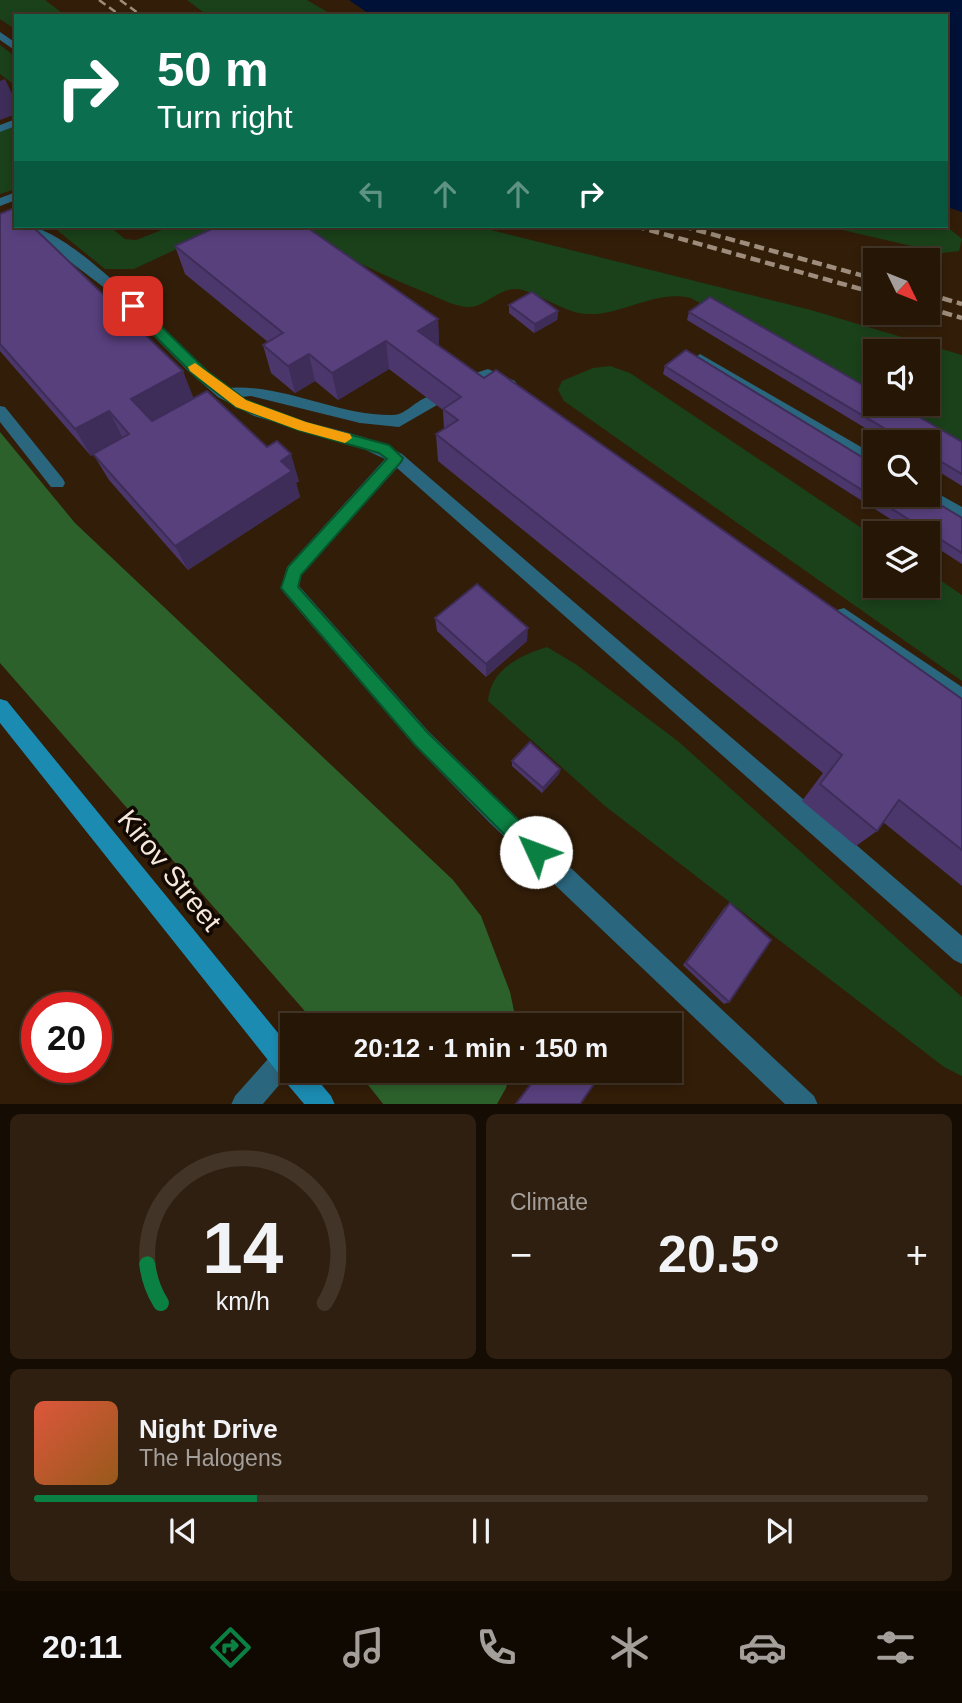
<!DOCTYPE html>
<html lang="en">
<head>
<meta charset="utf-8">
<style>
  :root { --surface:#261606; --page:#2e1f10; --text:#f1f3f6; --muted:#a49f9b; --line:#423528; --accent:#0b8043 }
  body { margin:0; font-family:Helvetica,sans-serif; background:var(--page); color:var(--text); height:100vh; display:flex; flex-direction:column; font-size:26px; white-space:nowrap }
  * { box-sizing:border-box; margin:0 }
  p { font-size:23px; color:var(--muted) }
  .icon { flex:none; width:38px; height:38px; fill:none; stroke:currentColor; stroke-width:2; stroke-linecap:round; stroke-linejoin:round }
  .map { position:relative; height:1104px; overflow:hidden }
  .drawer { display:flex; flex-direction:column; gap:10px; padding:10px; background:#150c03; flex:1 }
  .drawer>* { flex:none }
  .hud { position:absolute; left:14px; top:14px; width:934px; height:214px; border-radius:0px; box-shadow:0 4px 10px #0003,0 0 0 2px var(--line); background:#0b6e4f; color:#fff; overflow:hidden }
  .needle { width:46px; rotate:133deg }
  .controls { position:absolute; left:863px; top:248px; display:grid; gap:14px }
  .controls a { display:grid; place-items:center; width:77px; height:77px; border-radius:0px; background:var(--surface); box-shadow:0 4px 10px #0003,0 0 0 2px var(--line); font-size:35px }
  .speed { position:absolute; left:21px; top:992px; display:flex; gap:14px; font-size:35px; font-weight:700; text-align:center }
  .speed>* { display:grid; place-content:center; width:91px; height:91px; border-radius:50%; background:var(--surface); box-shadow:0 4px 10px #0003,0 0 0 2px var(--line); line-height:1 }
  .speed .limit { border:10px solid #d22; background:#fff; color:#111 }
  .pin { position:absolute; display:grid; place-items:center; width:60px; height:60px; color:#fff; margin:-30px; border-radius:14px; box-shadow:0 4px 10px #0006 }
  .me { position:absolute; width:77px; margin:-38px; rotate:313deg; stroke-linejoin:round; filter:drop-shadow(0 0 5px #0008) }
  .turn { display:flex; align-items:center; gap:24px; height:147px; padding:0 28px; font-size:32px }
  .turn .icon { width:91px; height:91px; stroke-width:2.5 }
  .turn b { display:block; font-size:49px; line-height:60px }
  .lanes { display:flex; align-items:center; height:66px; padding:0 28px; background:#0003; justify-content:center; gap:35px; direction:ltr }
  .lanes .off { opacity:.35 }
  .big { font-size:52px; font-weight:700; line-height:1.1 }
  .drawer .widget { flex:1; display:flex; flex-direction:column; justify-content:center; gap:10px; min-width:0; padding:0 24px; border-radius:10px; background:var(--page) }
  .drawer .dial { align-items:center; gap:0 }
  .dial svg { height:182px; overflow:visible; fill:none; stroke:var(--line); stroke-width:7; stroke-linecap:round; text-anchor:middle }
  .dial text { fill:var(--text); stroke:none }
  .song { display:flex; align-items:center; gap:21px }
  .cover { width:84px; height:84px; border-radius:10px; background:linear-gradient(135deg,hsl(10 70% 55%),hsl(30 70% 35%)) }
  .played { height:7px; border-radius:4px; background:linear-gradient(90deg,var(--accent) 25%,var(--line) 25%) }
  .keys { display:flex; justify-content:space-around; direction:ltr }
  .heat { display:flex; justify-content:space-between; align-items:center; font-size:38px; direction:ltr }
  .drawer .tiles { flex:1; display:grid; gap:10px; grid-template-columns:1fr 1fr }
  .widget:last-child { grid-column:span 2 }
  .trip { position:absolute; left:280px; top:1013px; width:402px; height:70px; border-radius:0px; background:var(--surface); box-shadow:0 4px 10px #0003,0 0 0 2px var(--line); font-weight:700; line-height:70px; text-align:center }
  .tabs { display:flex; height:112px; justify-content:space-around; align-items:center; background:#0f0902; color:var(--muted) }
  .tabs .icon { width:49px; height:49px }
  .tabs .selected { color:var(--accent) }
  .tabs b { font-size:32px; color:var(--text) }
  .map>svg:first-child { display:block }
</style>
</head>
<body>
<div class="map">
<svg width="962" height="1105" viewBox="0 0 962 1105">
  <rect width="100%" height="100%" fill="#321d08"/>
  <path fill="#1a411a" d="M 0,0 L 45,0 L 66,16 L 16,16 L 16,30 L 0,19 Z
    M 187,0 L 307,0 L 334,16 L 208,16 Z
    M 0,45 L 16,57 L 16,86 L 0,74 Z
    M 16,126 L 16,189 L 0,194 L 0,132 Z
    M 52,226 L 109,226 L 125,239 L 136,240 L 172,226 L 226,226 L 134,269 L 105,269 Z
    M 287,226 L 475,226 L 811,310 L 962,355 L 962,453 L 878,404 L 928,404 L 928,352 L 875,352 L 875,403 L 691,298 C 655,289 622,316 586,314 C 564,313 532,289 516,289 C 498,288 485,308 467,307 C 453,306 439,298 427,293 C 378,274 333,250 287,226 Z
    M 825,226 L 946,226 L 962,239 L 959,251 L 942,253 Z
    M 610,366 L 630,373 L 875,537 L 875,586 L 928,586 L 928,572 L 962,595 L 962,681 L 564,401 L 558,390 L 562,381 L 593,368 Z
    M 547,647 L 577,665 L 679,742 L 962,997 L 962,1076 L 944,1067 L 605,806 L 488,701 C 491,669 519,656 547,647 Z"/>
  <path fill="#2c612c" d="M 0,432 L 75,523 L 453,880 L 481,916 L 510,992 L 517,1025 L 317,1025 L 0,663 Z
    M 357,1071 L 510,1071 L 506,1088 L 497,1104 L 384,1105 Z"/>
  <path fill="#001137" d="M 349,0 L 962,0 L 962,212 L 947,207 L 947,16 L 372,16 Z"/>
  <g fill="none" stroke-linecap="round" stroke-linejoin="round">
    <path fill="#2a667e" fill-rule="evenodd" d="M 0,32 L 16,43 L 16,51 L 0,40 Z
      M 16,119 L 16,126 L 0,132 L 0,125 Z
      M 16,192 L 16,200 L 0,206 L 0,198 Z
      M 23,226 C 73,224 183,354 226,388 C 283,383 336,416 393,415 C 409,415 421,392 437,397 L 440,401 L 437,405 L 399,427 L 360,423 L 251,396 L 241,397 C 290,427 352,425 402,454 L 962,936 L 962,964 L 954,960 L 397,468 L 301,575 L 299,586 L 429,732 L 506,807 L 814,1096 L 818,1105 L 786,1105 L 490,823 L 415,746 L 284,593 L 281,588 L 287,567 L 385,459 L 355,445 L 254,416 L 218,397 L 186,369 L 110,292 Z
      M 700,354 L 875,455 L 875,469 L 695,362 L 693,359 Z
      M 488,369 L 515,381 L 517,385 L 515,389 L 505,389 L 487,380 L 459,389 L 452,384 L 454,380 Z
      M 0,406 L 5,407 L 63,479 L 65,483 L 63,487 L 51,487 L 0,422 Z
      M 928,488 L 962,507 L 962,522 L 922,499 L 920,495 L 928,495 Z
      M 844,608 L 962,687 L 962,707 L 837,622 L 835,616 L 837,610 Z
      M 284,1047 L 292,1051 L 292,1070 L 262,1105 L 231,1105 L 235,1096 L 275,1051 Z"/>
    <path fill="#1b8bb2" fill-rule="evenodd" d="M 0,699 L 7,701 L 292,1050 L 292,1071 L 310,1071 L 331,1096 L 335,1105 L 305,1105 L 283,1079 L 0,723 Z"/>
    <path stroke="#9e8d7c" stroke-width="2.5" stroke-dasharray="8 4.5" stroke-linecap="butt" d="M 99,0 L 121,16
      M 120,0 L 142,16"/>
    <path stroke="#9e8d7c" stroke-width="4.5" stroke-dasharray="10 5" stroke-linecap="butt" d="M 635,226 L 875,293
      M 682,226 L 875,279
      M 928,294 L 962,304
      M 928,308 L 962,318"/>
  </g>
  <path fill="#4c376c" d="M 0,214 L 194,398 L 299,481 L 296,483 L 300,497 L 188,570 L 109,480 L 93,454 L 91,456 L 0,351 Z
    M 175,246 L 438,319 L 439,347 L 484,378 L 962,699 L 962,886 L 883,822 L 877,831 L 856,846 L 802,801 L 823,773 L 438,461 L 436,434 L 444,429 L 443,410 L 389,369 L 338,400 L 315,381 L 295,393 L 271,373 L 263,345 L 268,342 L 185,274 Z
    M 509,305 L 558,311 L 557,320 L 534,333 L 509,313 Z
    M 689,312 L 962,442 L 962,486 L 928,465 L 928,443 L 890,443 L 687,320 Z
    M 665,366 L 962,518 L 962,564 L 928,542 L 928,534 L 914,534 L 663,374 Z
    M 435,618 L 527,641 L 486,677 L 437,631 Z
    M 512,761 L 560,769 L 559,774 L 542,793 L 512,766 Z
    M 730,903 L 729,1002 L 724,1004 L 683,965 L 725,907 Z
    M 540,1071 L 603,1071 L 580,1104 L 515,1104 Z"/>
  <path fill="#3e2d58" d="M 5,79 L 16,102 L 16,114 L 0,120 L 0,81 Z
    M 558,311 L 557,320 L 534,333 L 535,324 Z
    M 438,319 L 439,347 L 418,331 Z
    M 386,341 L 389,369 L 338,400 L 332,373 Z
    M 309,354 L 315,381 L 295,393 L 288,366 Z
    M 183,371 L 194,399 L 144,426 L 131,399 Z
    M 109,411 L 123,438 L 91,456 L 75,429 Z
    M 291,454 L 299,481 L 296,483 L 300,497 L 188,570 L 175,546 L 281,461 Z
    M 528,628 L 527,641 L 486,677 L 486,664 Z
    M 560,769 L 559,774 L 542,793 L 543,788 Z"/>
  <path fill="#58407d" stroke="#3e2d58" stroke-width="2" d="M 14,208 L 16,211 L 16,226 L 32,226 L 183,371 L 131,399 L 152,421 L 207,391 L 267,447 L 277,441 L 291,454 L 281,461 L 292,471 L 175,546 L 93,454 L 129,434 L 109,411 L 75,429 L 0,344 L 0,214 Z
    M 218,226 L 305,226 L 438,319 L 418,331 L 484,378 L 496,370 L 962,699 L 962,850 L 899,800 L 877,831 L 820,784 L 842,755 L 436,434 L 458,420 L 443,409 L 461,397 L 386,341 L 332,373 L 309,354 L 288,366 L 263,345 L 283,333 L 175,246 Z
    M 532,292 L 558,311 L 535,324 L 509,305 Z
    M 710,297 L 875,392 L 875,404 L 897,404 L 962,442 L 962,474 L 928,454 L 928,443 L 909,443 L 689,312 Z
    M 686,350 L 875,465 L 875,495 L 924,495 L 962,518 L 962,553 L 665,366 Z
    M 477,584 L 528,628 L 486,664 L 435,618 Z
    M 530,742 L 560,769 L 543,788 L 512,761 Z
    M 730,903 L 771,940 L 729,1002 L 686,963 Z
    M 584,1014 L 595,1026 L 575,1026 Z
    M 541,1071 L 603,1071 L 580,1104 L 516,1104 Z"/>
  <path fill="#0b8043" stroke="#07532c" stroke-width="2" d="M 133,302 L 137,303 L 207,371 L 246,400 L 307,423 L 389,445 L 403,458 L 401,462 L 301,575 L 298,587 L 428,733 L 543,844 L 546,852 L 543,859 L 536,862 L 529,859 L 415,745 L 281,588 L 288,567 L 387,459 L 379,453 L 298,430 L 236,407 L 197,378 L 128,309 L 127,306 Z"/>
  <path fill="#f59e0b" d="M 195,363 L 246,400 L 306,422 L 350,434 L 352,438 L 345,443 L 298,430 L 236,407 L 190,371 L 188,367 Z"/>
  <g text-anchor="middle" stroke-width="7" stroke-linejoin="round" paint-order="stroke">
    <g font-size="28" fill="#f6e8db" stroke="#130903">
      <text transform="translate(170 870) rotate(51)" y="10">Kirov Street</text>
    </g>
  </g>
</svg>
<div class="controls">
<a><svg class="needle" viewBox="-14 -14 28 28"><path d="M0-13l5 13h-10z" fill="#e53935"/><path d="M0 13l5-13h-10z" fill="#a49f9b"/></svg></a>
<a><svg class="icon" aria-label="sound" viewBox="0 0 24 24"><path d="M4 9h4l5-4v14l-5-4H4zM17 9q2 3 0 6"/></svg></a>
<a><svg class="icon" aria-label="search" viewBox="0 0 24 24"><circle cx="10" cy="10" r="6"/><path d="M15 15l6 6"/></svg></a>
<a><svg class="icon" aria-label="layers" viewBox="0 0 24 24"><path d="M12 4l9 5-9 5-9-5zM3 14l9 5 9-5"/></svg></a>
</div>
<div class="speed"><div class="limit">20</div></div>
<div class="pin" style="left:133px;top:306px;background:#d93025"><svg class="icon" aria-label="arrive" viewBox="0 0 24 24"><path d="M6 21V4h12l-3 4 3 4H6"/></svg></div>
<svg class="me" style="left:536px;top:852px" viewBox="-20 -20 40 40"><circle r="19" fill="#fff"/><path d="M0-13L10 11 0 6-10 11z" fill="#0b8043"/></svg>
<div class="trip">20:12 · 1 min · 150 m</div>
<div class="hud">
<div class="turn"><svg class="icon" aria-label="right" viewBox="0 0 24 24"><path d="M7 20v-9h11M14 6l5 5-5 5"/></svg><div><b>50 m</b>Turn right</div></div>
<div class="lanes"><svg class="icon off" aria-label="left" viewBox="0 0 24 24"><path d="M17 20v-9H6M10 6l-5 5 5 5"/></svg><svg class="icon off" aria-label="ahead" viewBox="0 0 24 24"><path d="M12 20V5M6 11l6-6 6 6"/></svg><svg class="icon off" aria-label="ahead" viewBox="0 0 24 24"><path d="M12 20V5M6 11l6-6 6 6"/></svg><svg class="icon" aria-label="right" viewBox="0 0 24 24"><path d="M7 20v-9h11M14 6l5 5-5 5"/></svg></div>
</div>
</div>
<section class="drawer">
<div class="tiles">
<div class="widget dial"><svg viewBox="0 0 100 80">
<path d="M14 69A42 42 0 1 1 86 69"/>
<path d="M14 69A42 42 0 0 1 8 52" stroke="#0b8043"/>
<text x="50" y="56" font-size="32" font-weight="700">14</text>
<text x="50" y="72" font-size="11">km/h</text>
</svg></div>
<div class="widget"><p>Climate</p>
<div class="heat"><a>−</a><b class="big">20.5°</b><a>+</a></div>
</div>
<div class="widget">
<div class="song"><i class="cover"></i><div><b>Night Drive</b><p>The Halogens</p></div></div>
<div class="played"></div>
<div class="keys"><svg class="icon" aria-label="previous" viewBox="0 0 24 24"><path d="M18 5L8 12l10 7zM5 5v14"/></svg><svg class="icon" aria-label="pause" viewBox="0 0 24 24"><path d="M8 5v14M16 5v14"/></svg><svg class="icon" aria-label="next" viewBox="0 0 24 24"><path d="M6 5l10 7-10 7zM19 5v14"/></svg></div>
</div>
</div>
</section>
<nav class="tabs">
<b>20:11</b>
<svg class="icon selected" aria-label="directions" viewBox="0 0 24 24"><path d="M12 3l9 9-9 9-9-9zM9 14v-3h6M13 9l2 2-2 2"/></svg>
<svg class="icon" aria-label="music" viewBox="0 0 24 24"><path d="M9 18V5l10-2v13"/><circle cx="6" cy="18" r="3"/><circle cx="16" cy="16" r="3"/></svg>
<svg class="icon" aria-label="phone" viewBox="0 0 24 24"><path d="M5 4h4l2 5-3 2q2 4 5 5l2-3 5 2v4C11 20 4 13 5 4z"/></svg>
<svg class="icon" aria-label="climate" viewBox="0 0 24 24"><path d="M12 3v18M4 7l16 10M4 17L20 7"/></svg>
<svg class="icon" aria-label="car" viewBox="0 0 24 24"><path d="M5 17H2v-5l4-1 3-4h7l3 4 3 1v5h-3M9 17h6M6 11h13"/><circle cx="7" cy="17" r="2"/><circle cx="17" cy="17" r="2"/></svg>
<svg class="icon" aria-label="filters" viewBox="0 0 24 24"><path d="M4 7h16M4 17h16"/><circle cx="9" cy="7" r="2"/><circle cx="15" cy="17" r="2"/></svg>
</nav>
</body>
</html>
